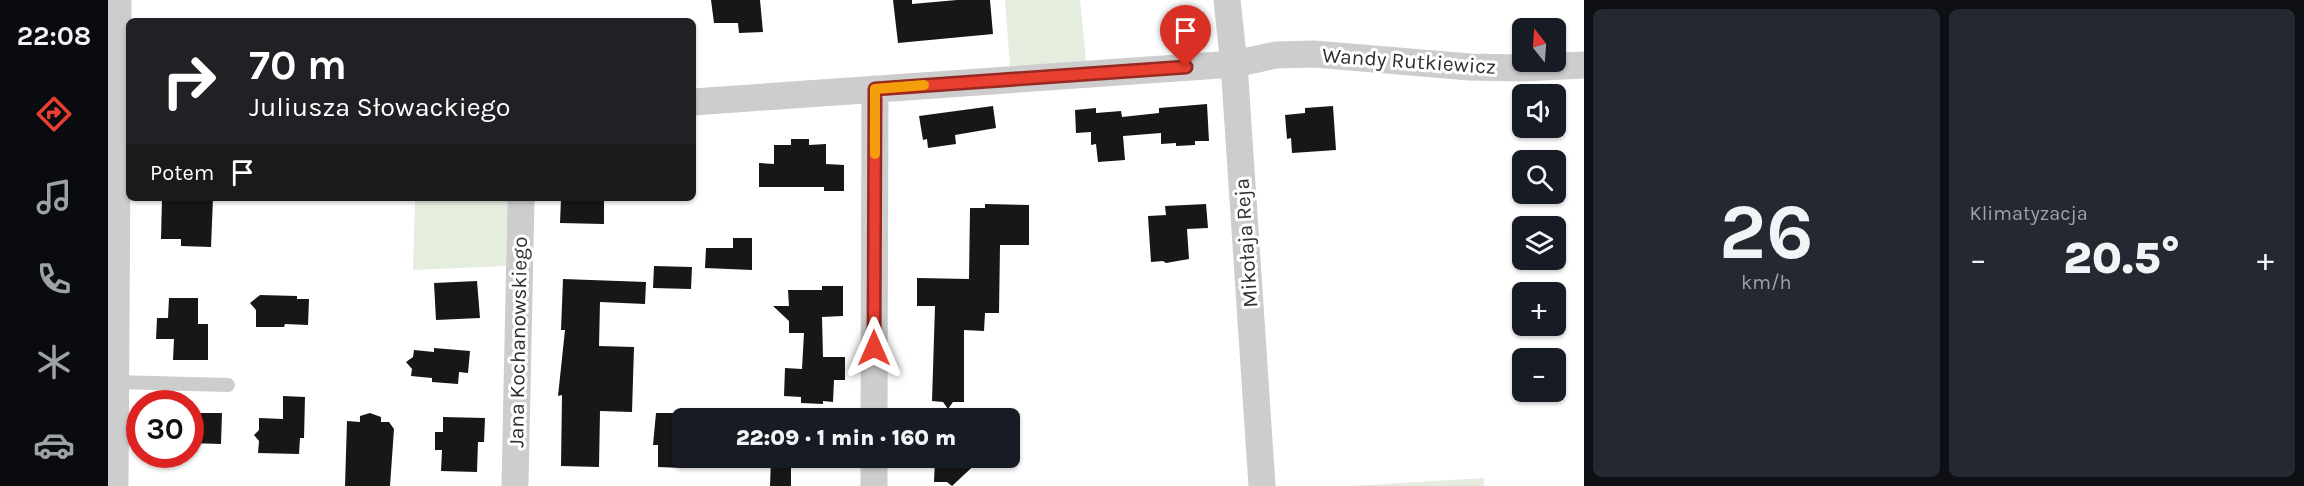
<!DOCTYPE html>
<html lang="pl">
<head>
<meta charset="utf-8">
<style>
  :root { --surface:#171b24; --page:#242831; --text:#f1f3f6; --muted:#9ea1a6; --accent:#e93f31 }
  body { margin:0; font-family:Karla,sans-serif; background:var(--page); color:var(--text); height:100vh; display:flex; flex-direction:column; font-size:22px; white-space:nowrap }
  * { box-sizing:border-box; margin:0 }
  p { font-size:20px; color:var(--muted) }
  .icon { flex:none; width:33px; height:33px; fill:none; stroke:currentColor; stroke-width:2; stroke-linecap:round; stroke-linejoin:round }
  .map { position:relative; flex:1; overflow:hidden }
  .drawer { display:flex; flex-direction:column; gap:9px; padding:9px; background:#0d0f14; width:720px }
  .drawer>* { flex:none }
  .hud { position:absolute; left:18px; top:18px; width:570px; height:183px; border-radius:9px; box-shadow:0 2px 4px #0004; background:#202124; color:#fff; overflow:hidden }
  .needle { width:39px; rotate:343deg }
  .controls { position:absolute; left:1404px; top:18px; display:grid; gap:12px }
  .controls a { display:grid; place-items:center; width:54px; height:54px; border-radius:9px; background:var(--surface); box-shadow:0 2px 4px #0004; font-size:30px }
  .speed { position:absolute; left:18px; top:390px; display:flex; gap:12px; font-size:30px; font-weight:700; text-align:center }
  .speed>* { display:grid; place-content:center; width:78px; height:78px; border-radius:50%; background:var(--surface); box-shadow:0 2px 4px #0004; line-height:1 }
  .speed .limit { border:9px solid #d22; background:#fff; color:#111 }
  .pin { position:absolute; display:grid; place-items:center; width:51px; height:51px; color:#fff; margin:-62px -26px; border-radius:50% 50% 50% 0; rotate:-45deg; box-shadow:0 0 6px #0007 }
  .pin .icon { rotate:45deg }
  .me { position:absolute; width:66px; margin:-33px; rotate:0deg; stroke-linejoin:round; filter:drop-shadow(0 0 4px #0008) }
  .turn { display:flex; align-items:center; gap:21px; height:126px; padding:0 24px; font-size:27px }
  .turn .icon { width:78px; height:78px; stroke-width:2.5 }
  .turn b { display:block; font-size:42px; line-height:51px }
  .then { display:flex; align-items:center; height:57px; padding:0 24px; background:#0003; gap:12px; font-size:22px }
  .big { font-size:45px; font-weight:800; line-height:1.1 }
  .drawer .tile { flex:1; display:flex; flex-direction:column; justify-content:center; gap:9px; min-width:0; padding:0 21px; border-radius:9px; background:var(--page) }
  .drawer .dial { align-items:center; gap:0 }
  .dial b { font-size:78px; line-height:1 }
  .heat { display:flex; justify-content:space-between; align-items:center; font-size:33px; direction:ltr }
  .drawer .tiles { flex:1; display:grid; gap:9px; grid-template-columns:repeat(2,1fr) }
  .trip { position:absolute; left:564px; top:408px; width:348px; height:60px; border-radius:9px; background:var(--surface); box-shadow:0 2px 4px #0004; font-weight:800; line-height:60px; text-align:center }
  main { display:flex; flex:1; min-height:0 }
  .menu { display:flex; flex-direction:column; width:108px; justify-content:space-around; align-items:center; background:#090b0e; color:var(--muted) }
  .menu .icon { width:42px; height:42px }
  .menu .on { color:var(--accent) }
  .menu b { font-size:27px; color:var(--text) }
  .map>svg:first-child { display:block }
</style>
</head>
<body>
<main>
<nav class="menu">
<b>22:08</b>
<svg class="icon on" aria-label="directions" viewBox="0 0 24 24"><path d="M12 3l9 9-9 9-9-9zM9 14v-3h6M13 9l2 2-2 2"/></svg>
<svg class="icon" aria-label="music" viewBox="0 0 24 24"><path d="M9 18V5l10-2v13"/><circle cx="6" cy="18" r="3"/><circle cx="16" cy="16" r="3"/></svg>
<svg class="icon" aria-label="phone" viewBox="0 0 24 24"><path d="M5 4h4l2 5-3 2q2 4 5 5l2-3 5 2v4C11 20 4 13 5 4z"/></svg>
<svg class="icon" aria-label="climate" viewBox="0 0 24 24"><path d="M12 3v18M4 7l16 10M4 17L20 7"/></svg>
<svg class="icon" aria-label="car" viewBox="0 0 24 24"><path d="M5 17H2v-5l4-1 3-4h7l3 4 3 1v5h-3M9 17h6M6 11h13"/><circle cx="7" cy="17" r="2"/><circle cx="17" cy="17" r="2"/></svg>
</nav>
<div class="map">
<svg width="1476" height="486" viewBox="0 0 1476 486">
  <rect width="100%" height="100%" fill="#fff"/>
  <path fill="#e4edde" d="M 897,0 L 972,0 L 978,61 L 902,67 Z
    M 307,198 L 399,198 L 398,266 L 305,270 Z
    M 1376,478 L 1376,486 L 1244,486 Z"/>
  <path fill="#171717" d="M 603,0 L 652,0 L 655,32 L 631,33 L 630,23 L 606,23 Z
    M 785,0 L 804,0 L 804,4 L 849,0 L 882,0 L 885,34 L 790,43 Z
    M 1099,104 L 1101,141 L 1087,141 L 1087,145 L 1068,146 L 1068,143 L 1053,144 L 1053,133 L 1015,136 L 1017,160 L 990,162 L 988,144 L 983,145 L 983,132 L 968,133 L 967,110 L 988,108 L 988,113 L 1013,111 L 1014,117 L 1051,113 L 1051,108 Z
    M 885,106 L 888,128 L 847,135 L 848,144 L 820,148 L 819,139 L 815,140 L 811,116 Z
    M 1225,106 L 1228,150 L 1184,153 L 1183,138 L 1179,139 L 1177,115 L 1197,113 L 1197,108 Z
    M 683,139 L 701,139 L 701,145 L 718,144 L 718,164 L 736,165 L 736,191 L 716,191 L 716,187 L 651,187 L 651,163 L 666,164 L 666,145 L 683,145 Z
    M 54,198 L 105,198 L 103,247 L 73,246 L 73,239 L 53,239 Z
    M 453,198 L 496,198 L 496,224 L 452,223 Z
    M 877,204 L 921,205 L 921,245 L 892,245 L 891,313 L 877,313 L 876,331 L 856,330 L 856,402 L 845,402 L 840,409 L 835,402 L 824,401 L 827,306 L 809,306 L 809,278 L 861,279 L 862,208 L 877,208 Z
    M 1098,204 L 1100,228 L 1079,229 L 1081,259 L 1058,263 L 1055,261 L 1043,262 L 1040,216 L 1058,215 L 1057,206 Z
    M 625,238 L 644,238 L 644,270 L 597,268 L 598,248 L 625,248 Z
    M 546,266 L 584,267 L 583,289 L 545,288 Z
    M 455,279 L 538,282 L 537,304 L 492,302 L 491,346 L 526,347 L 524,412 L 492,411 L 491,467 L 453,466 L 454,395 L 450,396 L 457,330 L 453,330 Z
    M 369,281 L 372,318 L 328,320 L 326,283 Z
    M 714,286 L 735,286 L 735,316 L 714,317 L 715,357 L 737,357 L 737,380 L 726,380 L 725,402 L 715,401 L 715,404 L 693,403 L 693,397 L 676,396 L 677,368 L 694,369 L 696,333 L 681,333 L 681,321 L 665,306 L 681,306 L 680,290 L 714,290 Z
    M 152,295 L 189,296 L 189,299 L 201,299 L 200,325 L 177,324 L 176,327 L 148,327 L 148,310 L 142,303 Z
    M 61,298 L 90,298 L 90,324 L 100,324 L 100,360 L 65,360 L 66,339 L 48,339 L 49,318 L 60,318 Z
    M 326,348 L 362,351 L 360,373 L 351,372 L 350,384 L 324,382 L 324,378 L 303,376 L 304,369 L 298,362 L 305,357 L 306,350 L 326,352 Z
    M 175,396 L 197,397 L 196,438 L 192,438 L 191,454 L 150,453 L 151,441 L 146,435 L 151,430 L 151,418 L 175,419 Z
    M 82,413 L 114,413 L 113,444 L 82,443 Z
    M 262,413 L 273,417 L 273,422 L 281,422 L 286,429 L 282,486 L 237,486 L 239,421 L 252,422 L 252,416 Z
    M 548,413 L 574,413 L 574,468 L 550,467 L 550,445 L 545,445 Z
    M 335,417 L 377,418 L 376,442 L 370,442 L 369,472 L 333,471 L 334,450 L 327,450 L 327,432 L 335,432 Z
    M 663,458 L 683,458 L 683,486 L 662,486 Z
    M 827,458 L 874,458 L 844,486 L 839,482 L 826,482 Z"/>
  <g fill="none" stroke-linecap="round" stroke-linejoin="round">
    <path stroke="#cdcdcd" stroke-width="14" d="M 7,382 L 120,385"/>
    <path stroke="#cdcdcd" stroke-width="27" d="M 1119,0 L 1126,64 L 1154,486
      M 585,102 L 1126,64 L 1168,55 L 1206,54 L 1362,67 L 1414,68 L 1476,65
      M 766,418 L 767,89
      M 7,486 L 10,0
      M 407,486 L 413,198
      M 766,486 L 766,458"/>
  </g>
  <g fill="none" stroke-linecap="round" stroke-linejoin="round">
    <defs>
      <path id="route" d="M 766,348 L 767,89 L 1078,67"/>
    </defs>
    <use href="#route" stroke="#972920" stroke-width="15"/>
    <use href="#route" stroke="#e93f31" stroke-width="10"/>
    <path stroke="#f59e0b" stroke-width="10" d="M 767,154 L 767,89 L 816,85"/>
  </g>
  <g text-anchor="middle" stroke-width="6" stroke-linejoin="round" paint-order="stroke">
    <g font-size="21" fill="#303030" stroke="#fff">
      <text transform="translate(1301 61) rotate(4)" y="7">Wandy Rutkiewicz</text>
      <text transform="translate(1138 243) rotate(-94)" y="7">Mikołaja Reja</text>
      <text transform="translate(410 342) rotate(-89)" y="7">Jana Kochanowskiego</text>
    </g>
  </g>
</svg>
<div class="controls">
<a><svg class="needle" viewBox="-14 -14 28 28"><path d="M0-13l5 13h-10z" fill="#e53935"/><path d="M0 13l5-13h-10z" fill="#9ea1a6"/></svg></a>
<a><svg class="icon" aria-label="sound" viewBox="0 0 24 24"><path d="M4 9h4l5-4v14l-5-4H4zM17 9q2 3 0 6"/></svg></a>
<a><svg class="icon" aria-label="search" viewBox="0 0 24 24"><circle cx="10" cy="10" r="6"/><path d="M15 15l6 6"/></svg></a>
<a><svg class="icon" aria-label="layers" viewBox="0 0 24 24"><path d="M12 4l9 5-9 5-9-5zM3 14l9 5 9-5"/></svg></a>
<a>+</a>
<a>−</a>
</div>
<div class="speed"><div class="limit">30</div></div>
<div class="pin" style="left:1078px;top:67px;background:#d93025"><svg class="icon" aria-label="arrive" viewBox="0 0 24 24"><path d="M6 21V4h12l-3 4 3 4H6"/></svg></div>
<svg class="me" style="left:766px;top:348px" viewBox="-20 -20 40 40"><path d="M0-17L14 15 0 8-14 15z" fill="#e93f31" stroke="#fff" stroke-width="4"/></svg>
<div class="trip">22:09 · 1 min · 160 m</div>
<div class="hud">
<div class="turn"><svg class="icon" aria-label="right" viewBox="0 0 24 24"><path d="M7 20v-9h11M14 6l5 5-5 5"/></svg><div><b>70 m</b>Juliusza Słowackiego</div></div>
<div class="then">Potem<svg class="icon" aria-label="arrive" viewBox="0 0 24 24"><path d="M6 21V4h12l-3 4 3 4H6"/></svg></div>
</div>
</div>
<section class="drawer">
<div class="tiles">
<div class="tile dial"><b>26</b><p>km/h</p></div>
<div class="tile"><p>Klimatyzacja</p>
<div class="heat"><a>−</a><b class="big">20.5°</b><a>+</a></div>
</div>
</div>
</section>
</main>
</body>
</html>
